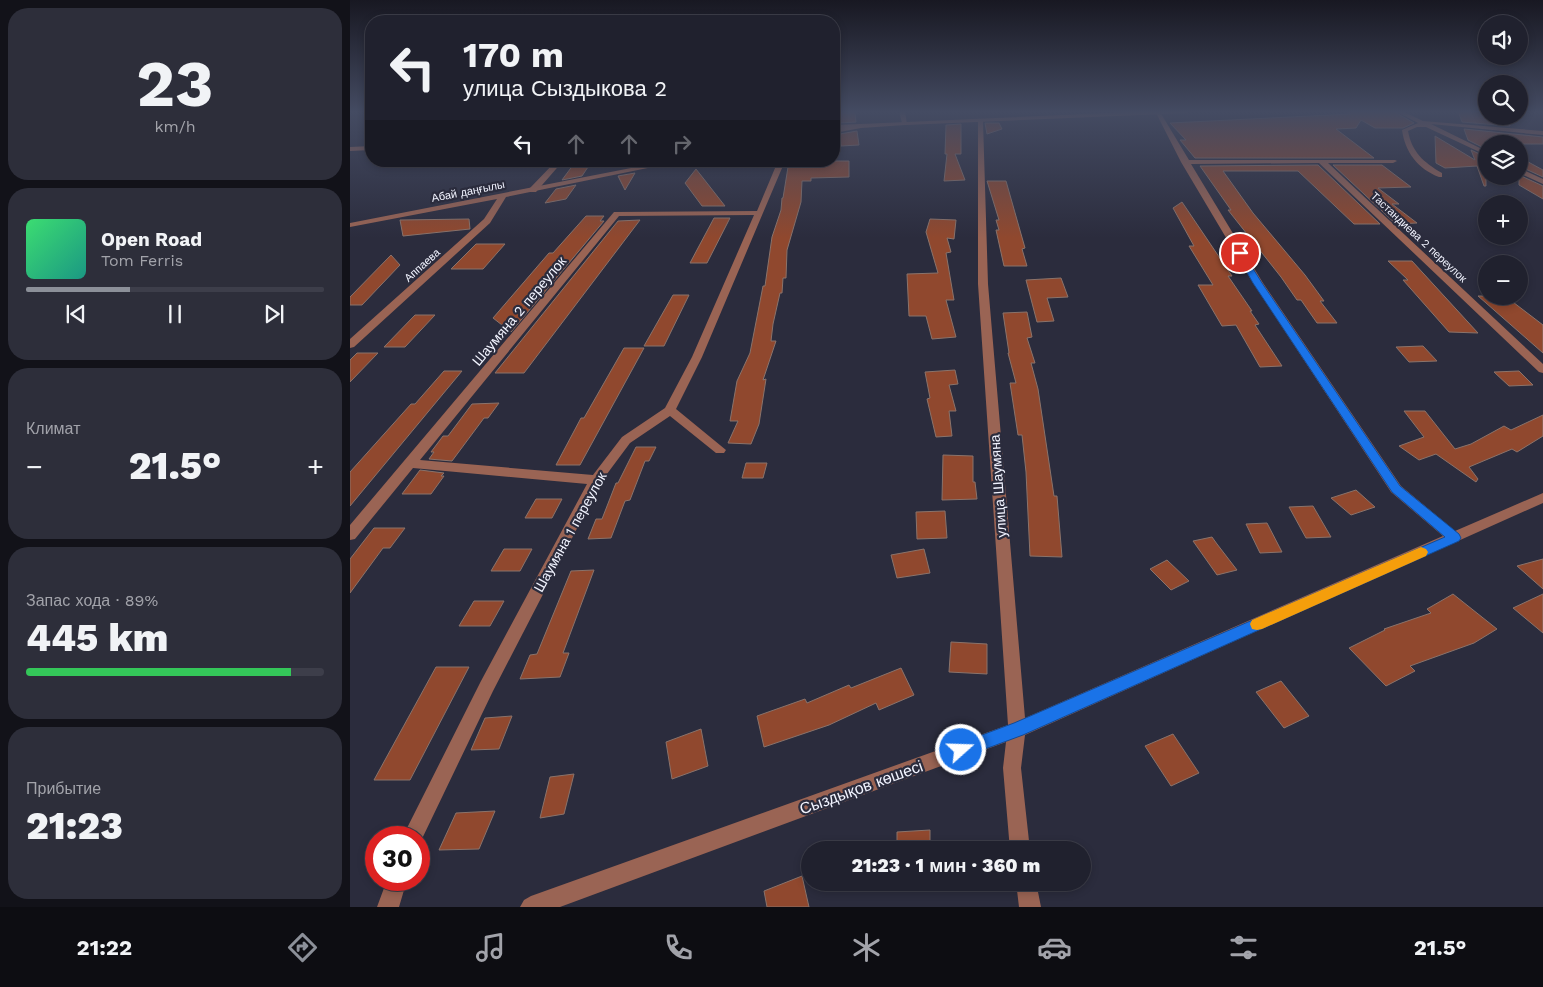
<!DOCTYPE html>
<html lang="ru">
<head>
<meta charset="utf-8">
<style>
  :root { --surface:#20212e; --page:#2d2e3a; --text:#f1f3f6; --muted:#a2a3aa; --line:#3d3e4a; --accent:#8c9099 }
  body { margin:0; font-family:"Work Sans",sans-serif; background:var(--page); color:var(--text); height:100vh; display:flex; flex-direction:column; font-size:19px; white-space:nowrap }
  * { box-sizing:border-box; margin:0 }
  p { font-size:16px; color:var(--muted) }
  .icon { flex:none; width:28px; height:28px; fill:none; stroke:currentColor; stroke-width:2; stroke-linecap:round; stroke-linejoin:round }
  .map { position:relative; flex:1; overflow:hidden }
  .panel { display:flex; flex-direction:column; gap:8px; padding:8px; background:#121219; width:350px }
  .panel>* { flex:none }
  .guide { position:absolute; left:15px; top:15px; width:475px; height:152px; border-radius:20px; box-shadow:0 2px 8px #0003,0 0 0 1px var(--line); background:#20212e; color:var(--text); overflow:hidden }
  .fabs { position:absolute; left:1128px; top:15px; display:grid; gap:10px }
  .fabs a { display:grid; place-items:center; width:50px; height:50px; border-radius:50%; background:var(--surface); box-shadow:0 2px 8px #0003,0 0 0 1px var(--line); font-size:25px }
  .speed { position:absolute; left:15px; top:826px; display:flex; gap:10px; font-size:25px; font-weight:700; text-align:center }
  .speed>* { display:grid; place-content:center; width:65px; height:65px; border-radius:50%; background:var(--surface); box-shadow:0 2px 8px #0003,0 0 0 1px var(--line); line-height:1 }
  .speed .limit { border:8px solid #d22; background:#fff; color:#111 }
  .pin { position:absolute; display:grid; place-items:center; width:42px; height:42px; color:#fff; margin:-21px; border:2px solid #fff; border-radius:50%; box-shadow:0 1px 5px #0007 }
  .me { position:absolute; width:55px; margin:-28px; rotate:70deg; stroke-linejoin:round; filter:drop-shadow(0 0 4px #0008) }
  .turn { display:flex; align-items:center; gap:18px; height:105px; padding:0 15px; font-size:22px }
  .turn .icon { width:65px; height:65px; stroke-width:2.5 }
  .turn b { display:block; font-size:35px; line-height:42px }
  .lanes { display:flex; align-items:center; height:48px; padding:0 15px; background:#0003; justify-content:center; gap:25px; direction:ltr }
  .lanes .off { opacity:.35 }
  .big { font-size:38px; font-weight:800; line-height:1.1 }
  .panel .card { flex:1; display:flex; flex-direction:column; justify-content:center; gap:8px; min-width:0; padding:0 18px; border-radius:20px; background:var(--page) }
  .panel .dial { align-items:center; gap:0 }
  .dial b { font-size:65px; line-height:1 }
  .song { display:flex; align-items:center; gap:15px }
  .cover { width:60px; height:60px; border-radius:8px; background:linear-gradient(135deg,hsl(140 70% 55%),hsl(170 70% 35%)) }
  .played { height:5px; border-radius:2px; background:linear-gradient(90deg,var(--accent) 35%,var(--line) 35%) }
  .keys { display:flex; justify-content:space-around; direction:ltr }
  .heat { display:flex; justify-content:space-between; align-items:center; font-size:28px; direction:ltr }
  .charge { height:8px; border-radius:4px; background:linear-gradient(90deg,#34c759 89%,var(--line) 0) }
  .trip { position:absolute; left:451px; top:841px; width:290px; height:50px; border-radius:25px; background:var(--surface); box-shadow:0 2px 8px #0003,0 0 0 1px var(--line); font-weight:800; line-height:50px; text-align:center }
  .menu { display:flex; height:80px; justify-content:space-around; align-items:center; background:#0d0d12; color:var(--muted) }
  .menu .icon { width:35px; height:35px }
  .menu .selected { color:var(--accent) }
  .menu b { font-size:22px; color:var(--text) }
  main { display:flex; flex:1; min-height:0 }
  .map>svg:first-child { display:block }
</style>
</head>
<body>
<main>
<section class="panel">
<div class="card dial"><b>23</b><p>km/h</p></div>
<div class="card">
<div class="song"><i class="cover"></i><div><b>Open Road</b><p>Tom Ferris</p></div></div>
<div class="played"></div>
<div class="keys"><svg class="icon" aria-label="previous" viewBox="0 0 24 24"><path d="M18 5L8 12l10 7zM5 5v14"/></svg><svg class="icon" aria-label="pause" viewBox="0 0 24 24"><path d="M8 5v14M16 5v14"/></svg><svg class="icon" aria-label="next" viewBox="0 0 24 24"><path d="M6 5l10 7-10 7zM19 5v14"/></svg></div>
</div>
<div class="card"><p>Климат</p>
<div class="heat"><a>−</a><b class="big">21.5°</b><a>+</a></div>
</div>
<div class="card"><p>Запас хода · 89%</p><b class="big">445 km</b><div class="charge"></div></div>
<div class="card"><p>Прибытие</p><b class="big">21:23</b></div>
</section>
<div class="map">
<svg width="1193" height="907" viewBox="0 0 1193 907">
  <rect width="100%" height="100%" fill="#2b2c3d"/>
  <path fill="#90482e" stroke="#8a736b" d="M 995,111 L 1043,111 L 1064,123 L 1053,128 L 1025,128 L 1011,120 L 1006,128 L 986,129 L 1024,158 L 845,158 L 830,140 L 836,140 L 820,123 L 1001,114 Z
    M 1108,111 L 1136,111 L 1136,116 L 1159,116 L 1160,126 L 1112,122 Z
    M 488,113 L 505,113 L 506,122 L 489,123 Z
    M 635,123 L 649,123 L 652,129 L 637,134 Z
    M 611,124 L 611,154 L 605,154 L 615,180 L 594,181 L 597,154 L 595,154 L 596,125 Z
    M 1114,129 L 1193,137 L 1193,144 L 1136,144 L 1136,149 L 1118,140 Z
    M 507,131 L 509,145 L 491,146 L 490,134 Z
    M 1085,136 L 1125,160 L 1121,150 L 1136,157 L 1136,186 L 1134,186 L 1127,166 L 1095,168 L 1086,163 Z
    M 1169,157 L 1193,170 L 1193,177 L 1169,166 Z
    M 226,161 L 242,161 L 232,176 L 212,180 Z
    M 439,161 L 499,161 L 499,177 L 461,178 L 461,181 L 452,181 L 451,202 L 437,250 L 436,278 L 433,278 L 432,293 L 430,293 L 423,324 L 421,341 L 426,341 L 413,380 L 416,379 L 409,424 L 401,444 L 378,443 L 388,421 L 380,421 L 387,381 L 400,353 L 413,286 L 415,286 L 422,237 L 431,210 L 432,198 L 433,198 Z
    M 968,165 L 1030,224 L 1004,224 L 948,171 L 873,171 L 903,213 L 955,275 L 974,301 L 970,301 L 987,323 L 967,323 L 951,300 L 947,300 L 931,277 L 878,210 L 881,210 L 850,166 Z
    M 983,165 L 1032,165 L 1061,187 L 1028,188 L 1049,204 L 1042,204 L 1067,223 L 1046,224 Z
    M 346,169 L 375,206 L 352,206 L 335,183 Z
    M 285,173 L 275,190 L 268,176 Z
    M 1169,175 L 1193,186 L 1193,199 L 1169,185 Z
    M 637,181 L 656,181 L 675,248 L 672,249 L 677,266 L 654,266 L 646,230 L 649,230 L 646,220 L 649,220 Z
    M 226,185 L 216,199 L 195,203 L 206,189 Z
    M 832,202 L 882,276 L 878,276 L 902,311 L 900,311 L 909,324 L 905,325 L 932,366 L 910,367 L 886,325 L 872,326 L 848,285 L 863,285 L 839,246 L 844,246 L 823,208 Z
    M 236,216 L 254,216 L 250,221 L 254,221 L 161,332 L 143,318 L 199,253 L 203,253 Z
    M 364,218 L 380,218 L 357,263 L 340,263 Z
    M 119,219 L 120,229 L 53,236 L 50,220 Z
    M 580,219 L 606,220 L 604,239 L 597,238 L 601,252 L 596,253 L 604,300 L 596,300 L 606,337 L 582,339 L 576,316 L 559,316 L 557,274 L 588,273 L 576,232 Z
    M 290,220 L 174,373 L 145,373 L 268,221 Z
    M 126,244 L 155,244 L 133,269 L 101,269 Z
    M 41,255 L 50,265 L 12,305 L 0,305 L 0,297 Z
    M 1038,261 L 1062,261 L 1128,333 L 1099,332 L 1053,280 L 1058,280 Z
    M 711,278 L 718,297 L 697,298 L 704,321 L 687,322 L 676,280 Z
    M 323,295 L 339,295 L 314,346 L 294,346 Z
    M 1128,296 L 1155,296 L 1193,325 L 1193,353 Z
    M 677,312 L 682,337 L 677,338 L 685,363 L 681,363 L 688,389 L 704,496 L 707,496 L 712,557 L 680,556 L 676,472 L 672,435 L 668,435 L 660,383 L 666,383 L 658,353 L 659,353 L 653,313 Z
    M 65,315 L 85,315 L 55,347 L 34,347 Z
    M 1073,346 L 1087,361 L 1059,362 L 1046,347 Z
    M 274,348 L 294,348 L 230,465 L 206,465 L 231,418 L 234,418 Z
    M 7,353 L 28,353 L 0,382 L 0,360 Z
    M 605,370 L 608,384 L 599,385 L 606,411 L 599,411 L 602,436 L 586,437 L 577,399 L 580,398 L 575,372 Z
    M 94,371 L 112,371 L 0,506 L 0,472 L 61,404 L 65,404 Z
    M 1169,371 L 1183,385 L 1159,386 L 1144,372 Z
    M 149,403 L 138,418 L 134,418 L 102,461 L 79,459 L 84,452 L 81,452 L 93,436 L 98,436 L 122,404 Z
    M 1054,411 L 1075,411 L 1105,449 L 1121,444 L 1154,426 L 1161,430 L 1193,415 L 1193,436 L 1167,452 L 1162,449 L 1119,467 L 1128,479 L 1126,482 L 1086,454 L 1069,460 L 1049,446 L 1074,437 Z
    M 286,447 L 306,447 L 299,461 L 295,461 L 280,500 L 275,501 L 261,538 L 238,539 L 246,519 L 252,519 L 266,483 L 268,483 Z
    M 593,455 L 623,456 L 623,482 L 625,482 L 627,499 L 592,500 Z
    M 396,463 L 417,463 L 413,478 L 392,478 Z
    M 70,470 L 94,473 L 91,476 L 94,476 L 81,494 L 52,494 Z
    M 1006,490 L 1025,507 L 1001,515 L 981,498 Z
    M 186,499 L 212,499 L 202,518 L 175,518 Z
    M 963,506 L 981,537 L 956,538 L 939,507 Z
    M 595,511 L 597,538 L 567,539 L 566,512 Z
    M 917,523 L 932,552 L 910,553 L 896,524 Z
    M 24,528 L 55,528 L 40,548 L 33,548 L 0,593 L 0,559 Z
    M 862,537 L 867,544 L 887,570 L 867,575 L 843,541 Z
    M 154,549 L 182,549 L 170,571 L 141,571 Z
    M 574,549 L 580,573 L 547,578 L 541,555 Z
    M 1193,559 L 1193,589 L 1167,566 Z
    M 817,560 L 839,581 L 821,590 L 800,569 Z
    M 244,570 L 213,653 L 219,653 L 210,677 L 170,679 L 180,655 L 187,654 L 221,571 Z
    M 1103,594 L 1147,629 L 1124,643 L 1060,666 L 1065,671 L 1036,686 L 999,648 L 1035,630 L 1034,629 L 1081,613 L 1077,609 Z
    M 1193,594 L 1193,633 L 1163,608 Z
    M 124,601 L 154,601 L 140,626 L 109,626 Z
    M 601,642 L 637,644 L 637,674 L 599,672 Z
    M 86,667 L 119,667 L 60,780 L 24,780 Z
    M 551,668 L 564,695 L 529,710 L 526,703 L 479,725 L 414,747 L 407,716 L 455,699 L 457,703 L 499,685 L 501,688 Z
    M 931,681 L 959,716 L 934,728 L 906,692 Z
    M 162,716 L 149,749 L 121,750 L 135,718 Z
    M 351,729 L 358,766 L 322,779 L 316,742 Z
    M 823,734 L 849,773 L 821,786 L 795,746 Z
    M 224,774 L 214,814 L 190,818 L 200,777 Z
    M 145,811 L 129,849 L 89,850 L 106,813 Z
    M 580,830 L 580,850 L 547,850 L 547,832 Z
    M 452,876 L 459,907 L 417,907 L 414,891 Z"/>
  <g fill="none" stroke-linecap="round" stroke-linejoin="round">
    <path fill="#9a6454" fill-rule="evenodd" d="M 549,111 L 555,111 L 557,124 L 552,123 Z
      M 805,111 L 810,112 L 839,160 L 1045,160 L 1047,161 L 1043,163 L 978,163 L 1193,364 L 1193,373 L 1189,372 L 969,163 L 841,164 L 913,283 L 1051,486 L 1105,531 L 1193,493 L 1193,503 L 675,735 L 671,768 L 680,850 L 660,850 L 653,768 L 656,742 L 210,907 L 170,907 L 174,900 L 181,896 L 658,725 L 628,284 L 628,120 L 633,121 L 638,284 L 675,718 L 1093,536 L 1041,492 L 903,283 L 831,162 Z
      M 1045,111 L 1052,111 L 1073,121 L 1193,131 L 1193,135 L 1081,124 L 1136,151 L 1136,155 L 1076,127 L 1067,127 L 1058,131 C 1062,152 1073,162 1092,173 L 1092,177 L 1089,177 C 1068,169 1055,152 1052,130 L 1068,123 Z
      M 511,124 L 513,125 L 513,127 L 484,129 L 484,125 Z
      M 21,146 L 21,150 L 0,151 L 0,147 Z
      M 206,161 L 213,161 L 186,192 L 180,192 L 180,188 Z
      M 428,161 L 435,161 L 352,357 L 326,409 L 376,450 L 374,453 L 366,453 L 320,416 L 280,443 L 251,482 L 143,691 L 69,845 L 69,838 L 52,838 L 131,681 L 237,484 L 63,468 L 5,539 L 0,540 L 0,525 L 264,212 L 407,211 ZM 404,215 L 342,357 L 315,408 L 272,437 L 243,475 L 70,460 L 269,216 Z
      M 1169,168 L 1193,179 L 1193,184 L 1169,173 Z
      M 37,880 L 57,880 L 49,907 L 27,907 Z
      M 666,882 L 686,882 L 691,907 L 669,907 Z"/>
    <path fill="#9a6454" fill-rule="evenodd" d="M 802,111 L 840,111 L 837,113 L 555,125 L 511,128 L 484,133 L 484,129 L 511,124 Z
      M 317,161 L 332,161 L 156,197 L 140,223 L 4,347 L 0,348 L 0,339 L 134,219 L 147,199 L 0,227 L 0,223 Z"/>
  </g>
  <linearGradient id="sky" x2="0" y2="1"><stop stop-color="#181822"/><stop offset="0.47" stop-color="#444b62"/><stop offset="1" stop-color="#444b62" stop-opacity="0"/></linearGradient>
  <rect width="1193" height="238" fill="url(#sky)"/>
  <path fill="#1a73e8" stroke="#114b97" d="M 887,251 L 892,251 L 912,283 L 1050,486 L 1109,534 L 1111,538 L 1109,541 L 673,735 L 611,758 L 605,756 L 603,750 L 605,745 L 664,723 L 1095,537 L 1042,492 L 903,283 L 886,253 Z"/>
  <path fill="#f59e0b" d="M 1071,547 L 1076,549 L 1078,552 L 1076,556 L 912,629 L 907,630 L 902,629 L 900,624 L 902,620 Z"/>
  <g text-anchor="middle" stroke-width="4.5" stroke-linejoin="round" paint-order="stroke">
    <g font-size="11" fill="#f2f4ff" stroke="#2b2c3d">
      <text transform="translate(118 191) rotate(-11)" y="4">Абай даңғылы</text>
      <text transform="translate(1069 237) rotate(43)" y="4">Тастандиева 2 переулок</text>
      <text transform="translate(72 265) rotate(-42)" y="4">Аппаева</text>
    </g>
    <g font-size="14" fill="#f2f4ff" stroke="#2b2c3d">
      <text transform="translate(169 311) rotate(-50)" y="5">Шаумяна 2 переулок</text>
      <text transform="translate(648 486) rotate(-94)" y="5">улица Шаумяна</text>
      <text transform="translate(220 532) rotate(-61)" y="5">Шаумяна 1 переулок</text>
    </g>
    <g font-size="16" fill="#f2f4ff" stroke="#2b2c3d">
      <text transform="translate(511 787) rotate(-20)" y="6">Сыздықов көшесі</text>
    </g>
  </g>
</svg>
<div class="fabs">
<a><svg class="icon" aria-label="sound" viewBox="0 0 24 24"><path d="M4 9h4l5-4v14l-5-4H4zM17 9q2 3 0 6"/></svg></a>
<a><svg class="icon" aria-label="search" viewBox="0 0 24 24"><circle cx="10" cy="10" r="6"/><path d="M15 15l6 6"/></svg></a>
<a><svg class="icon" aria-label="layers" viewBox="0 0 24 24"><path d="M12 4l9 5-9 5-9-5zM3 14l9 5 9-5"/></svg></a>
<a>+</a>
<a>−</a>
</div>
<div class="speed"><div class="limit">30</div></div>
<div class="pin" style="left:890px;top:253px;background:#d93025"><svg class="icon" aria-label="arrive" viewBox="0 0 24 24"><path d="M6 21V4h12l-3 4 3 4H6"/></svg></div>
<svg class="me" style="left:611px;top:750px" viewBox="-20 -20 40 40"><circle r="17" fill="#1a73e8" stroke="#fff" stroke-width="3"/><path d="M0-11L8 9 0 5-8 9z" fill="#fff"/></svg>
<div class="trip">21:23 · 1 мин · 360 m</div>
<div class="guide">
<div class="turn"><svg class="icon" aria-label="left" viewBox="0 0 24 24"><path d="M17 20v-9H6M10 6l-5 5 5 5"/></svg><div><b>170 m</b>улица Сыздыкова 2</div></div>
<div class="lanes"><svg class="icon" aria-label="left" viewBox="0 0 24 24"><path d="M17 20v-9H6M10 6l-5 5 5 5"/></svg><svg class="icon off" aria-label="ahead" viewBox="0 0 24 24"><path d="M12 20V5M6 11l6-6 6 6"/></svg><svg class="icon off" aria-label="ahead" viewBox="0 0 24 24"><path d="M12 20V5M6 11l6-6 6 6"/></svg><svg class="icon off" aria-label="right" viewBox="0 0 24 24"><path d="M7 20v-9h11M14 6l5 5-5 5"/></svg></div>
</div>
</div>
</main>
<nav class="menu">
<b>21:22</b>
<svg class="icon selected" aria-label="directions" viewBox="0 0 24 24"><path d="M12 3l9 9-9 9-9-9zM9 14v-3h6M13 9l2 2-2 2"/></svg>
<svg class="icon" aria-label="music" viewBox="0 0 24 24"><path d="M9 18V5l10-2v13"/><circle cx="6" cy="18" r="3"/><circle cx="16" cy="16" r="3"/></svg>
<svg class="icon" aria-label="phone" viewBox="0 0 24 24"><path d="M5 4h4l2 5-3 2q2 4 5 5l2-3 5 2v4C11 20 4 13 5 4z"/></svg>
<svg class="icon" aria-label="climate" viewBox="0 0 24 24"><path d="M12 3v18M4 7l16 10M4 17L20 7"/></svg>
<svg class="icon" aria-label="car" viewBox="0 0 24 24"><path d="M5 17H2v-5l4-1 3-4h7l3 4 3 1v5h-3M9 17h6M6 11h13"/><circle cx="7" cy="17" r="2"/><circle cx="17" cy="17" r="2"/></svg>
<svg class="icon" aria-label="filters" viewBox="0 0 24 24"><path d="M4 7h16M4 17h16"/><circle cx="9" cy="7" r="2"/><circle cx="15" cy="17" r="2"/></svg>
<b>21.5°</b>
</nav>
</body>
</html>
